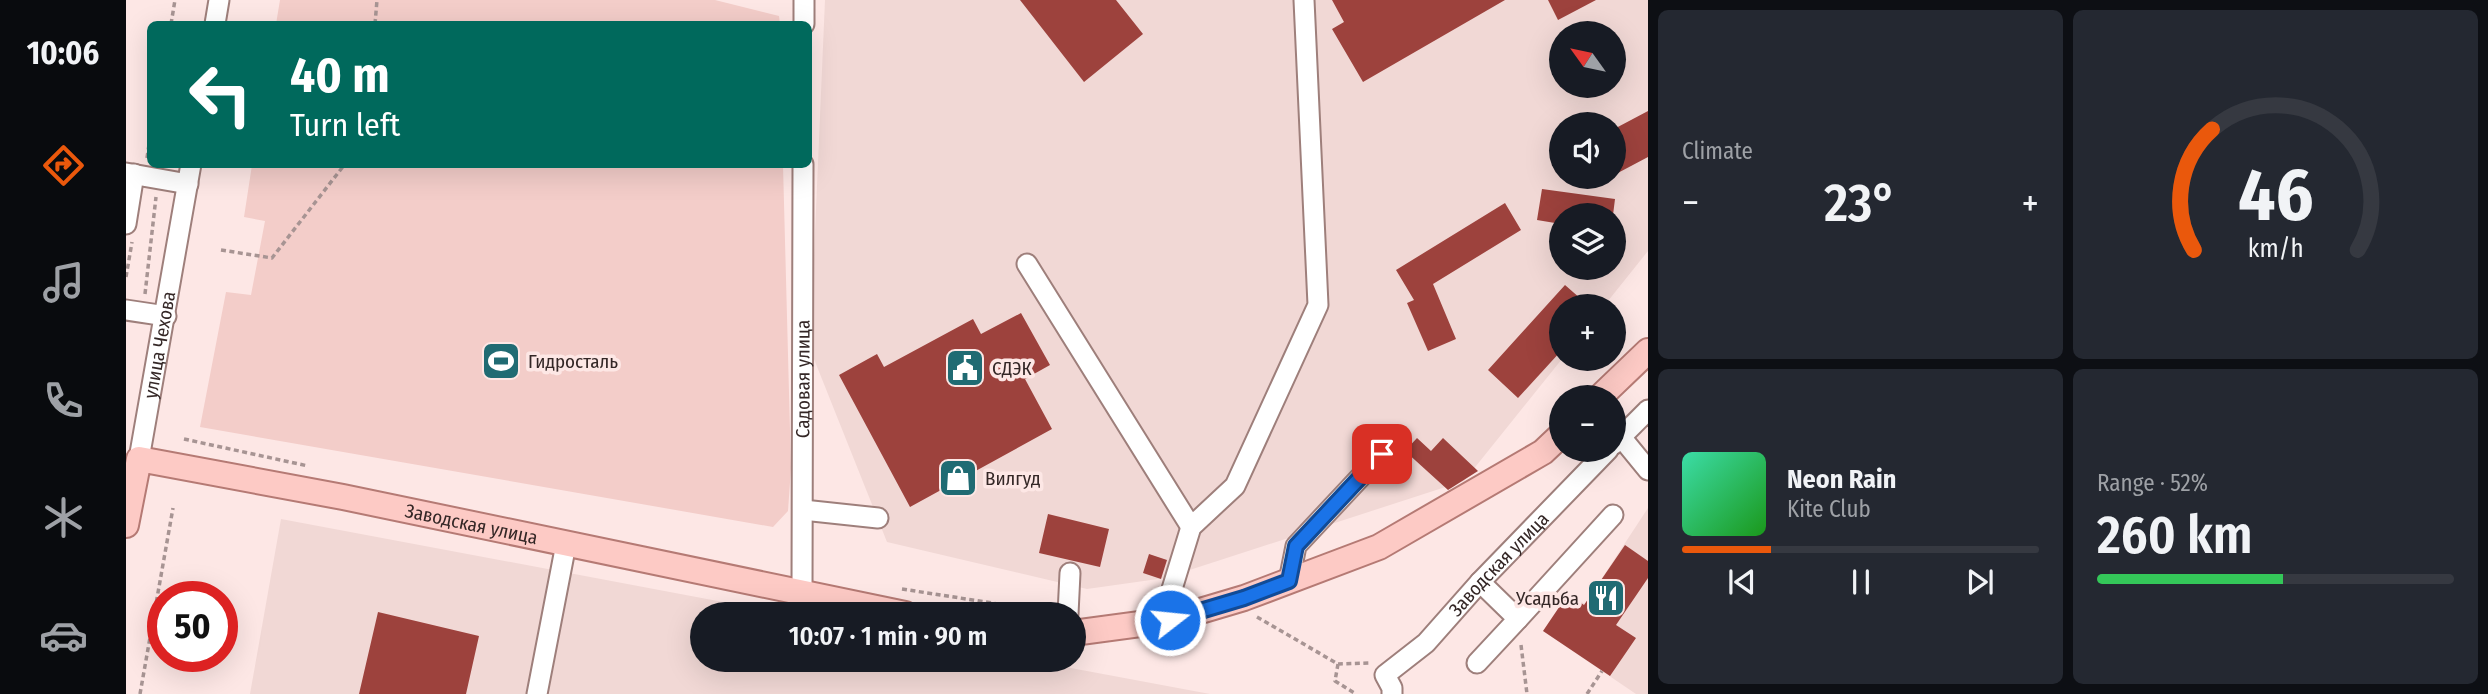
<!DOCTYPE html>
<html lang="en">
<head>
<meta charset="utf-8">
<style>
  :root { --surface:#171b24; --page:#242831; --text:#f1f3f6; --muted:#9ea1a6; --line:#363941; --accent:#ea580c }
  body { margin:0; font-family:"Fira Sans Condensed",sans-serif; background:var(--page); color:var(--text); height:100vh; display:flex; flex-direction:column; font-size:26px; white-space:nowrap }
  * { box-sizing:border-box; margin:0 }
  p { font-size:23px; color:var(--muted) }
  .icon { flex:none; width:38px; height:38px; fill:none; stroke:currentColor; stroke-width:2; stroke-linecap:round; stroke-linejoin:round }
  .map { position:relative; flex:1; overflow:hidden }
  .sheet { display:flex; flex-direction:column; gap:10px; padding:10px; background:#0d0f14; width:840px }
  .sheet>* { flex:none }
  .guide { position:absolute; left:21px; top:21px; width:665px; height:147px; border-radius:10px; box-shadow:0 7px 28px #0002; background:#00695c; color:#fff; overflow:hidden }
  .needle { width:46px; rotate:303deg }
  .fabs { position:absolute; left:1423px; top:21px; display:grid; gap:14px }
  .fabs a { display:grid; place-items:center; width:77px; height:77px; border-radius:50%; background:var(--surface); box-shadow:0 7px 28px #0002; font-size:35px }
  .speed { position:absolute; left:21px; top:581px; display:flex; gap:14px; font-size:35px; font-weight:700; text-align:center }
  .speed>* { display:grid; place-content:center; width:91px; height:91px; border-radius:50%; background:var(--surface); box-shadow:0 7px 28px #0002; line-height:1 }
  .speed .limit { border:10px solid #d22; background:#fff; color:#111 }
  .pin { position:absolute; display:grid; place-items:center; width:60px; height:60px; color:#fff; margin:-30px; border-radius:14px; box-shadow:0 4px 10px #0006 }
  .me { position:absolute; width:77px; margin:-38px; rotate:74deg; stroke-linejoin:round; filter:drop-shadow(0 0 5px #0008) }
  .turn { display:flex; align-items:center; gap:24px; height:147px; padding:0 28px; font-size:32px }
  .turn .icon { width:91px; height:91px; stroke-width:2.5 }
  .turn b { display:block; font-size:49px; line-height:60px }
  .big { font-size:52px; font-weight:600; line-height:1.1 }
  .sheet .tile { flex:1; display:flex; flex-direction:column; justify-content:center; gap:10px; min-width:0; padding:0 24px; border-radius:10px; background:var(--page) }
  .sheet .dial { align-items:center; gap:0 }
  .dial svg { height:182px; overflow:visible; fill:none; stroke:var(--line); stroke-width:7; stroke-linecap:round; text-anchor:middle }
  .dial text { fill:var(--text); stroke:none }
  .song { display:flex; align-items:center; gap:21px }
  .cover { width:84px; height:84px; border-radius:10px; background:linear-gradient(135deg,hsl(160 70% 55%),hsl(120 70% 35%)) }
  .played { height:7px; border-radius:4px; background:linear-gradient(90deg,var(--accent) 25%,var(--line) 25%) }
  .keys { display:flex; justify-content:space-around; direction:ltr }
  .heat { display:flex; justify-content:space-between; align-items:center; font-size:38px; direction:ltr }
  .charge { height:10px; border-radius:5px; background:linear-gradient(90deg,#34c759 52%,var(--line) 0) }
  .sheet .tiles { flex:1; display:grid; gap:10px; grid-template-columns:repeat(2,1fr) }
  .trip { position:absolute; left:564px; top:602px; width:396px; height:70px; border-radius:35px; background:var(--surface); box-shadow:0 7px 28px #0002; font-weight:600; line-height:70px; text-align:center }
  main { display:flex; flex:1; min-height:0 }
  .menu { display:flex; flex-direction:column; width:126px; justify-content:space-around; align-items:center; background:#090b0e; color:var(--muted) }
  .menu .icon { width:49px; height:49px }
  .menu .current { color:var(--accent) }
  .menu b { font-size:32px; color:var(--text) }
  .map>svg:first-child { display:block }
</style>
</head>
<body>
<main>
<nav class="menu">
<b>10:06</b>
<svg class="icon current" aria-label="directions" viewBox="0 0 24 24"><path d="M12 3l9 9-9 9-9-9zM9 14v-3h6M13 9l2 2-2 2"/></svg>
<svg class="icon" aria-label="music" viewBox="0 0 24 24"><path d="M9 18V5l10-2v13"/><circle cx="6" cy="18" r="3"/><circle cx="16" cy="16" r="3"/></svg>
<svg class="icon" aria-label="phone" viewBox="0 0 24 24"><path d="M5 4h4l2 5-3 2q2 4 5 5l2-3 5 2v4C11 20 4 13 5 4z"/></svg>
<svg class="icon" aria-label="climate" viewBox="0 0 24 24"><path d="M12 3v18M4 7l16 10M4 17L20 7"/></svg>
<svg class="icon" aria-label="car" viewBox="0 0 24 24"><path d="M5 17H2v-5l4-1 3-4h7l3 4 3 1v5h-3M9 17h6M6 11h13"/><circle cx="7" cy="17" r="2"/><circle cx="17" cy="17" r="2"/></svg>
</nav>
<div class="map">
<svg width="1522" height="694" viewBox="0 0 1522 694">
  <rect width="100%" height="100%" fill="#fde7e5"/>
  <path fill="#f1d8d5" fill-rule="evenodd" d="M 699,0 L 1522,0 L 1522,251 L 1478,306 L 1435,306 L 1436,359 L 1338,481 L 1039,578 L 961,589 L 761,542 L 684,349 ZM 1435,33 L 1488,33 L 1488,86 L 1435,86 ZM 1435,124 L 1488,124 L 1488,177 L 1435,177 ZM 1435,215 L 1488,215 L 1488,268 L 1435,268 Z
    M 1522,508 L 1522,694 L 1510,694 L 1417,631 L 1442,594 L 1459,604 Z
    M 155,519 L 661,614 L 576,614 L 576,660 L 902,660 L 1084,694 L 124,694 Z"/>
  <path fill="#f3cdc9" d="M 154,0 L 589,0 L 653,16 L 654,24 L 150,24 Z
    M 126,165 L 657,165 L 665,468 L 662,511 L 647,527 L 74,427 L 100,292 L 125,295 L 139,221 L 118,217 Z"/>
  <path fill="#9d423d" d="M 894,0 L 990,0 L 1017,34 L 958,82 Z
    M 1206,0 L 1379,0 L 1237,82 L 1206,29 L 1218,22 Z
    M 1422,0 L 1470,0 L 1432,20 Z
    M 1522,111 L 1522,157 L 1488,175 L 1488,129 Z
    M 1416,189 L 1489,199 L 1487,215 L 1435,215 L 1435,224 L 1411,220 Z
    M 1379,203 L 1395,230 L 1307,284 L 1330,339 L 1302,351 L 1281,303 L 1288,300 L 1270,270 Z
    M 1439,285 L 1463,306 L 1435,306 L 1435,351 L 1392,398 L 1362,370 Z
    M 895,313 L 924,365 L 899,379 L 926,429 L 784,507 L 713,375 L 751,354 L 758,367 L 847,319 L 855,334 Z
    M 1291,438 L 1305,451 L 1317,438 L 1352,471 L 1322,490 L 1279,451 Z
    M 922,514 L 983,529 L 974,567 L 913,553 Z
    M 1499,545 L 1522,561 L 1522,578 L 1490,625 L 1510,638 L 1484,676 L 1417,631 L 1442,594 L 1458,605 Z
    M 1023,554 L 1041,560 L 1035,579 L 1017,573 Z
    M 252,612 L 353,636 L 340,694 L 233,694 Z"/>
  <g fill="none" stroke-linecap="round" stroke-linejoin="round">
    <defs>
      <g id="minor">
        <path d="M 89,24 L 93,0"/>
        <path d="M 678,24 L 678,0"/>
        <path d="M 0,173 L 62,184"/>
        <path d="M 0,224 L 8,174"/>
        <path d="M 901,264 L 1065,527"/>
        <path d="M 0,310 L 40,316"/>
        <path d="M 1495,437 L 1522,470"/>
        <path d="M 1488,444 L 1522,410"/>
        <path id="s1" d="M 13,459 L 65,164"/>
        <path d="M 677,510 L 752,518"/>
        <path d="M 1163,581 L 1170,546 L 1256,454"/>
        <path id="s2" d="M 676,593 L 677,164"/>
        <path d="M 942,614 L 944,573"/>
        <path d="M 1392,619 L 1487,515"/>
        <path d="M 1044,620 L 1042,602 L 1065,527 L 1109,486 L 1192,305 L 1178,0"/>
        <path d="M 1351,663 L 1392,619 L 1354,582"/>
        <path d="M 411,694 L 440,544"/>
        <path id="s3" d="M 1266,694 L 1266,688 L 1259,675 L 1300,643 L 1354,582 L 1482,450"/>
      </g>
      <g id="major">
        <path d="M 1474,397 L 1522,351"/>
        <path id="s4" d="M 0,525 L 13,459 L 217,497 L 779,614"/>
        <path d="M 947,633 L 1044,620 L 1118,598 L 1253,547 L 1417,452 L 1435,435"/>
      </g>
    </defs>
    <use href="#minor" stroke="#9e7f7b" stroke-width="23"/>
    <use href="#major" stroke="#b57a74" stroke-width="28"/>
    <path stroke="#a79493" stroke-width="3.5" stroke-dasharray="5 3.5" stroke-linecap="butt" d="M 45,24 L 49,0
      M 249,24 L 251,0
      M 21,158 L 24,138
      M 95,250 L 146,258 L 219,164
      M 0,277 L 6,242
      M 19,294 L 30,197
      M 58,439 L 182,466
      M 776,589 L 924,612
      M 1131,617 L 1212,664 L 1244,663
      M 1395,645 L 1401,694
      M 1212,664 L 1209,681 L 1230,694
      M 14,694 L 47,508
      M 1461,694 L 1476,671"/>
    <use href="#minor" stroke="#fff" stroke-width="19"/>
    <use href="#major" stroke="#fdcac5" stroke-width="24"/>
  </g>
  <g fill="none" stroke-linecap="round" stroke-linejoin="round">
    <defs>
      <path id="route" d="M 1044,620 L 1118,598 L 1163,581 L 1170,546 L 1256,454"/>
    </defs>
    <use href="#route" stroke="#114b97" stroke-width="18"/>
    <use href="#route" stroke="#1a73e8" stroke-width="12"/>
  </g>
  <defs>
    <symbol id="stadium-square" viewBox="-11 -11 22 22"><rect x="-9" y="-9" width="18" height="18" rx="4" fill="#206b73" stroke="#fde7e5"/><path d="M0-5a6.5 5 0 1 0 0 10a6.5 5 0 1 0 0-10ZM-3.5-1.8h7v3.6h-7Z" fill="#fff"/></symbol>
    <symbol id="civic-square" viewBox="-11 -11 22 22"><rect x="-9" y="-9" width="18" height="18" rx="4" fill="#206b73" stroke="#fde7e5"/><path d="M-.6-6.5H3V-4.5H.6V-3L4-1V1h2V6H-6V1h2V-1L-.6-3ZM-1.2 2.5V6h2.4V2.5Z" fill="#fff"/></symbol>
    <symbol id="shop-square" viewBox="-11 -11 22 22"><rect x="-9" y="-9" width="18" height="18" rx="4" fill="#206b73" stroke="#fde7e5"/><path d="M-5-2.5h2.3a2.7 3.5 0 0 1 5.4 0H5L5.5 6h-11ZM-1.5-2.5h3a1.5 2.3 0 0 0-3 0Z" fill="#fff"/></symbol>
    <symbol id="restaurant-square" viewBox="-11 -11 22 22"><rect x="-9" y="-9" width="18" height="18" rx="4" fill="#206b73" stroke="#fde7e5"/><path d="M-5-6h1v4h1v-4h1v4h1v-4h1v5L-1.5 .5V6h-2V.5L-5-1ZM5-6V6H3V1.5H1.5Q1.5-4 5-6Z" fill="#fff"/></symbol>
  </defs>
  <g fill-rule="evenodd">
    <use href="#stadium-square" x="353" y="339" width="44" height="44"/>
    <use href="#civic-square" x="817" y="346" width="44" height="44"/>
    <use href="#shop-square" x="810" y="456" width="44" height="44"/>
    <use href="#restaurant-square" x="1458" y="576" width="44" height="44"/>
  </g>
  <g text-anchor="middle" stroke-width="7" stroke-linejoin="round" paint-order="stroke">
    <g font-size="19" fill="#342726" stroke="#fde7e5">
      <text dy="7" stroke="none"><textPath href="#s1" startOffset="116">улица Чехова</textPath></text>
      <text dy="7" stroke="none"><textPath href="#s2" startOffset="214">Садовая улица</textPath></text>
      <text dy="7" stroke="none"><textPath href="#s4" startOffset="406">Заводская улица</textPath></text>
      <text dy="7" stroke="none"><textPath href="#s3" startOffset="180">Заводская улица</textPath></text>
    </g>
    <g font-size="19" fill="#342726" stroke="#fde7e5" text-anchor="start">
      <text x="402" y="368">Гидросталь</text>
      <text x="866" y="375">СДЭК</text>
      <text x="859" y="485">Вилгуд</text>
      <text x="1453" y="605" text-anchor="end">Усадьба</text>
    </g>
  </g>
</svg>
<div class="fabs">
<a><svg class="needle" viewBox="-14 -14 28 28"><path d="M0-13l5 13h-10z" fill="#e53935"/><path d="M0 13l5-13h-10z" fill="#9ea1a6"/></svg></a>
<a><svg class="icon" aria-label="sound" viewBox="0 0 24 24"><path d="M4 9h4l5-4v14l-5-4H4zM17 9q2 3 0 6"/></svg></a>
<a><svg class="icon" aria-label="layers" viewBox="0 0 24 24"><path d="M12 4l9 5-9 5-9-5zM3 14l9 5 9-5"/></svg></a>
<a>+</a>
<a>−</a>
</div>
<div class="speed"><div class="limit">50</div></div>
<div class="pin" style="left:1256px;top:454px;background:#d93025"><svg class="icon" aria-label="arrive" viewBox="0 0 24 24"><path d="M6 21V4h12l-3 4 3 4H6"/></svg></div>
<svg class="me" style="left:1044px;top:620px" viewBox="-20 -20 40 40"><circle r="17" fill="#1a73e8" stroke="#fff" stroke-width="3"/><path d="M0-11L8 9 0 5-8 9z" fill="#fff"/></svg>
<div class="trip">10:07 · 1 min · 90 m</div>
<div class="guide">
<div class="turn"><svg class="icon" aria-label="left" viewBox="0 0 24 24"><path d="M17 20v-9H6M10 6l-5 5 5 5"/></svg><div><b>40 m</b>Turn left</div></div>
</div>
</div>
<section class="sheet">
<div class="tiles">
<div class="tile"><p>Climate</p>
<div class="heat"><a>−</a><b class="big">23°</b><a>+</a></div>
</div>
<div class="tile dial"><svg viewBox="0 0 100 80">
<path d="M14 69A42 42 0 1 1 86 69"/>
<path d="M14 69A42 42 0 0 1 22 16" stroke="#ea580c"/>
<text x="50" y="56" font-size="32" font-weight="700">46</text>
<text x="50" y="72" font-size="11">km/h</text>
</svg></div>
<div class="tile">
<div class="song"><i class="cover"></i><div><b>Neon Rain</b><p>Kite Club</p></div></div>
<div class="played"></div>
<div class="keys"><svg class="icon" aria-label="previous" viewBox="0 0 24 24"><path d="M18 5L8 12l10 7zM5 5v14"/></svg><svg class="icon" aria-label="pause" viewBox="0 0 24 24"><path d="M8 5v14M16 5v14"/></svg><svg class="icon" aria-label="next" viewBox="0 0 24 24"><path d="M6 5l10 7-10 7zM19 5v14"/></svg></div>
</div>
<div class="tile"><p>Range · 52%</p><b class="big">260 km</b><div class="charge"></div></div>
</div>
</section>
</main>
</body>
</html>
